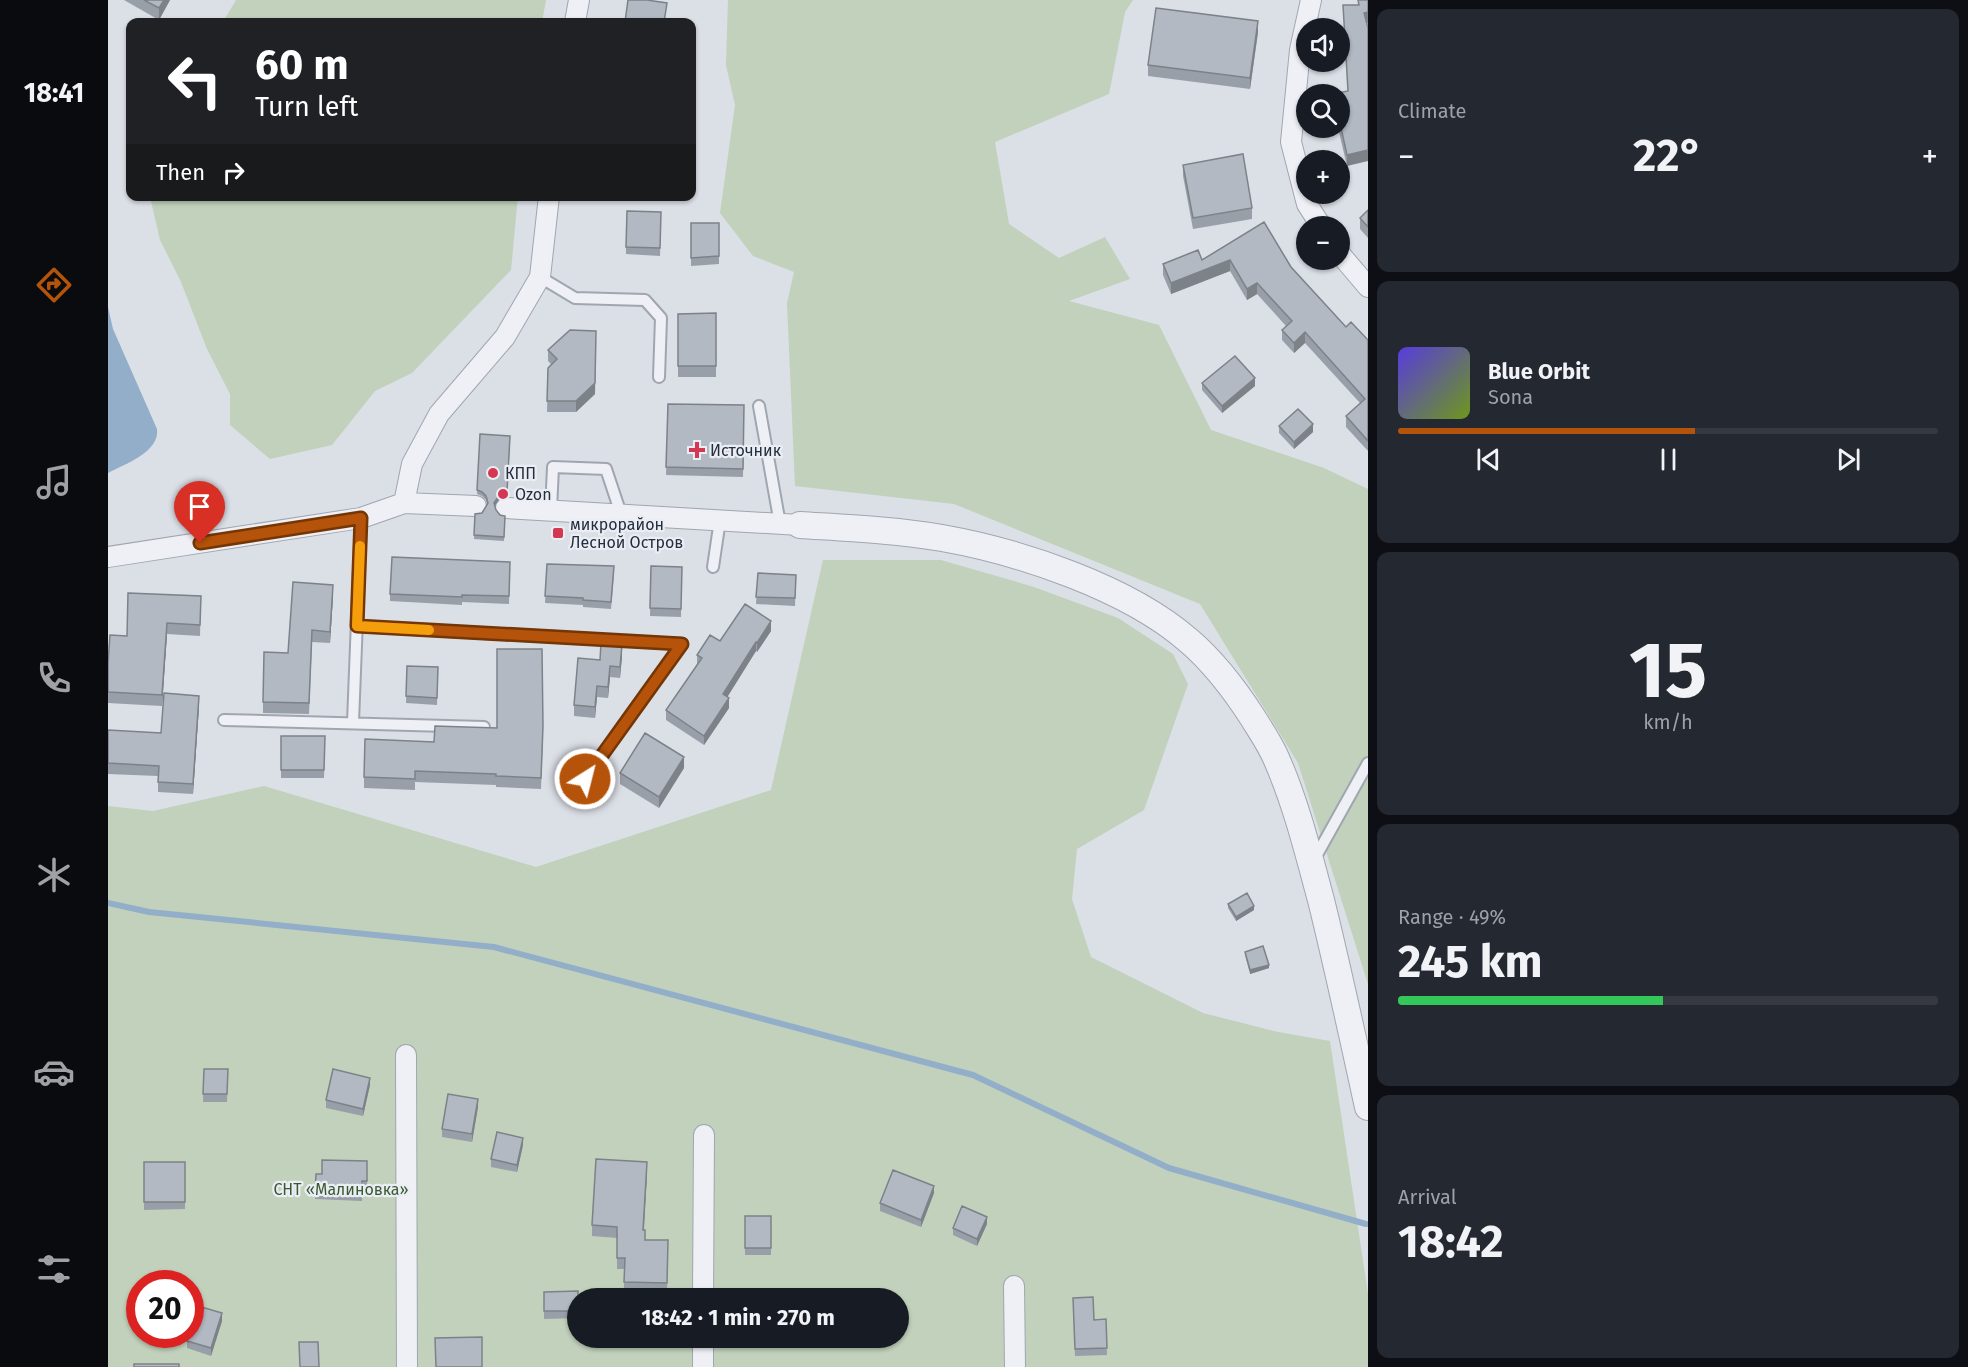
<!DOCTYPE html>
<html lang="en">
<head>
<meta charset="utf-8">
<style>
  :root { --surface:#171b24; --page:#242831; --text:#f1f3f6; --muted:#9ea1a6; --line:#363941; --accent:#b45309 }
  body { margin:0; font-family:"Fira Sans",sans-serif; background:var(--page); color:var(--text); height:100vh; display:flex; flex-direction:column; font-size:22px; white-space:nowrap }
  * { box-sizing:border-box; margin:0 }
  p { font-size:20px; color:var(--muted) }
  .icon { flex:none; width:33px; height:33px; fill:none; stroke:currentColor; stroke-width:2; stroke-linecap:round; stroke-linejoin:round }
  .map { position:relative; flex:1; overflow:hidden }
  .drawer { display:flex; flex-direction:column; gap:9px; padding:9px; background:#0d0f14; width:600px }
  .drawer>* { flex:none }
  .hud { position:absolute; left:18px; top:18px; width:570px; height:183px; border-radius:12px; box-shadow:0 2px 4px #0004; background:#202124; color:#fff; overflow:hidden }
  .tools { position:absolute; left:1188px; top:18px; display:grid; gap:12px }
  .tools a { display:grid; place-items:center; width:54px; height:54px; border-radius:50%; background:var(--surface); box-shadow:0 2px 4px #0004; font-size:30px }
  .speed { position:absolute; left:18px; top:1270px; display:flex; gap:12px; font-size:30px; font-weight:700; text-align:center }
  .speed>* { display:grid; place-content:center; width:78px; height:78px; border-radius:50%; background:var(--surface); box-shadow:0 2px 4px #0004; line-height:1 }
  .speed .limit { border:9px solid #d22; background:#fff; color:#111 }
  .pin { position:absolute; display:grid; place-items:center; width:51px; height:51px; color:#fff; margin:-62px -26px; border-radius:50% 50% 50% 0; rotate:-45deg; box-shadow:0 0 6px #0007 }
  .pin .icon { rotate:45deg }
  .me { position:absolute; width:66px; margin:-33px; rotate:36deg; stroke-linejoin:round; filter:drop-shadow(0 0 4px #0008) }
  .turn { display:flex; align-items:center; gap:21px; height:126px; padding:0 30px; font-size:27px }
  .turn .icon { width:78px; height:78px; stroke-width:2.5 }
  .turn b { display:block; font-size:42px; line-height:51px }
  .then { display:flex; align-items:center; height:57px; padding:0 30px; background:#0003; gap:12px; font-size:22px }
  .big { font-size:45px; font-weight:700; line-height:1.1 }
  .drawer .widget { flex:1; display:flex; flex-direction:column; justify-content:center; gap:9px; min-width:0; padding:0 21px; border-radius:12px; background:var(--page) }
  .drawer .dial { align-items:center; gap:0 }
  .dial b { font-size:78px; line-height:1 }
  .song { display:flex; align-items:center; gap:18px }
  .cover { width:72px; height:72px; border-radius:9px; background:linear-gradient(135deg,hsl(250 70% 55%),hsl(80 70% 35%)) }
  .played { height:6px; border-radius:3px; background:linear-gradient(90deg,var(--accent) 55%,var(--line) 55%) }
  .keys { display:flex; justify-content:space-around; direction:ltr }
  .heat { display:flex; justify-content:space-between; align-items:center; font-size:33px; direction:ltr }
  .charge { height:9px; border-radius:4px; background:linear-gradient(90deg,#34c759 49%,var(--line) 0) }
  .trip { position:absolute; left:459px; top:1288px; width:342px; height:60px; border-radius:30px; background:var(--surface); box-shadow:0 2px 4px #0004; font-weight:700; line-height:60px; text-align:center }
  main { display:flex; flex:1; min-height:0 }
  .tabs { display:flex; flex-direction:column; width:108px; justify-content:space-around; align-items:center; background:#090b0e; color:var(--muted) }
  .tabs .icon { width:42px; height:42px }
  .tabs .active { color:var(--accent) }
  .tabs b { font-size:27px; color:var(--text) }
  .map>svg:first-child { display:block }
</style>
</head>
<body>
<main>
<nav class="tabs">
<b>18:41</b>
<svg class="icon active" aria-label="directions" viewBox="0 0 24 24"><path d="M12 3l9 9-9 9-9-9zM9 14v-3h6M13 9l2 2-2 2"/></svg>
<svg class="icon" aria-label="music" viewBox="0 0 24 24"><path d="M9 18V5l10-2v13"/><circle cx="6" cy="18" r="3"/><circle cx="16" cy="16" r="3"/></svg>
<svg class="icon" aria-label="phone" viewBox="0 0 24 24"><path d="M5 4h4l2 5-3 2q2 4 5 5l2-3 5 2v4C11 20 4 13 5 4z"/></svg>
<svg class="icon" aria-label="climate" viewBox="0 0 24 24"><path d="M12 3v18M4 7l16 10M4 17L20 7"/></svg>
<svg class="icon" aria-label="car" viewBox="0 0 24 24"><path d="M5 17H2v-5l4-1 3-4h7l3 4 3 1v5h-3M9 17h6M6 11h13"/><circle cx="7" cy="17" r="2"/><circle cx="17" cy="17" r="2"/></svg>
<svg class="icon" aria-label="filters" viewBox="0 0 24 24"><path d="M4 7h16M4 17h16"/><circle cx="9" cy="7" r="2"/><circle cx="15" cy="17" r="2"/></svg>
</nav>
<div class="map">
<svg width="1260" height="1367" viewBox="0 0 1260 1367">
  <rect width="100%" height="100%" fill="#dbdfe6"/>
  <path fill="#c1d1bb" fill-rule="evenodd" d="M 128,0 L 438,0 L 434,22 L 115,22 Z
    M 620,0 L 1025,0 L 1017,12 L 1001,94 L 887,142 L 901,224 L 951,258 L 997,237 L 1022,279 L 961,301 L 1051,325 L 1103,430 L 1216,468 L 1260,489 L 1260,984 L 1190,763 L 1092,604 L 846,504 L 687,486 L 679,303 L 686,272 L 645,256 L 612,213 L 627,105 L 618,65 Z
    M 410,196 L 403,270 L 304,373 L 267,391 L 224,445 L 162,459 L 122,425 L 122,394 L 99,349 L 73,282 L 52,240 L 42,197 Z
    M 715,560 L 833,560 L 926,587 L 1010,618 L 1065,654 L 1080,684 L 1036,810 L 969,849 L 964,899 L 983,957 L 1095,1013 L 1170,1032 L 1222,1041 L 1260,1294 L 1260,1367 L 0,1367 L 0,806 L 45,811 L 156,786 L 428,867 L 663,790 ZM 32,1284 L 82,1284 L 82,1335 L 32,1335 ZM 470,1299 L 790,1299 L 790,1338 L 470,1338 Z"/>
  <path fill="#93aec9" d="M 0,307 L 5,329 L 49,429 C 52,452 17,464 0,473 Z"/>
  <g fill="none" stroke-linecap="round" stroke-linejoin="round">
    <path stroke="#93aec9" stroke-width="6" d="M 0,903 L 41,912 L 386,947 L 865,1075 L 1061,1168 L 1258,1224"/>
    <defs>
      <path id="service" d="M 432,277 L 467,298 L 537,300 L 553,318 L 551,377
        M 651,406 L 672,524
        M 443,510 L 445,467 L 498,469 L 513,514
        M 605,567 L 612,520
        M 249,626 L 574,644 L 477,779
        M 116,720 L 376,727
        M 245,722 L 253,518
        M 1206,860 L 1260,763"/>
      <path id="minor" d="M 1203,0 L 1192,50 L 1183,142 L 1199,204 L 1213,226
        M 467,22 L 471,0
        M 1232,254 L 1260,287
        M 296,503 L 304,464 L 331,414 L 397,337 L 432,277 L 441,196
        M 398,508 L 692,525
        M 0,557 L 253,518 L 296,503 L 368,506
        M 298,1055 L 299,1367
        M 906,1286 L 907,1367
        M 595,1299 L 596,1135
        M 595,1367 L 595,1338"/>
      <path id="tertiary" d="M 692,525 C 739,528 787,530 834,538 C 913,552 1020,588 1080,640 C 1106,662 1127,690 1145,718 C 1153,731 1162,744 1168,758 C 1188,803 1200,852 1213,900 C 1230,969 1245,1038 1260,1107"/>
    </defs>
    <use href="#service" stroke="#a0a6b0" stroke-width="14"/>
    <use href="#minor" stroke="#a0a6b0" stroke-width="22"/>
    <use href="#tertiary" stroke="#a0a6b0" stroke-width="28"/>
    <use href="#service" stroke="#eef0f5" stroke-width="10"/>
    <use href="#minor" stroke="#eef0f5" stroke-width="20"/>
    <use href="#tertiary" stroke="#eef0f5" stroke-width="26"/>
  </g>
  <path fill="#999fa8" d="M 16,0 L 62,0 L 51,20 Z
    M 1260,0 L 1260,23 L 1259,23 L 1239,166 L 1230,128 L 1232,128 L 1232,94 L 1240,91 L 1235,5 L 1250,5 Z
    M 1150,32 L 1142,89 L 1040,76 L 1040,65 Z
    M 1075,165 L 1144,208 L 1144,219 L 1085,229 L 1075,176 Z
    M 1260,210 L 1260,238 L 1252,229 L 1252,218 Z
    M 553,212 L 552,256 L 518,254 L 518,247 Z
    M 1156,222 L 1183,267 L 1238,327 L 1260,340 L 1260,451 L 1238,427 L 1238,416 L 1252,403 L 1197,343 L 1186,353 L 1174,340 L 1174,330 L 1178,326 L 1149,294 L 1139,300 L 1122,271 L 1063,294 L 1055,275 L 1055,264 L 1094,260 Z
    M 583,223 L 611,223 L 611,264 L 583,266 Z
    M 608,313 L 608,377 L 570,377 L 570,314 Z
    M 440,350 L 487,394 L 468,412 L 439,412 L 440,368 L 443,364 L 440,361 Z
    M 1094,383 L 1147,386 L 1114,413 L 1094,390 Z
    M 560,404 L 636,405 L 635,477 L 558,475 Z
    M 1171,426 L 1205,432 L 1186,449 L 1171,433 Z
    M 372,434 L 399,496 L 392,498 L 387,506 L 388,510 L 392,515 L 397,516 L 396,541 L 366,539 L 367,514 L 374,513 L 379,504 L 378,500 L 374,496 L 369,494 Z
    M 402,562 L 401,604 L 354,602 L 354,605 L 282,601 L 282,594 Z
    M 439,564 L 506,574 L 503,609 L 475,607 L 475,605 L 437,603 Z
    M 543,566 L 574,567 L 573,617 L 542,616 Z
    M 650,573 L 688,575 L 687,606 L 648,604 Z
    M 93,596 L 92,636 L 59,634 L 54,706 L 0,703 L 0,663 L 19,636 Z
    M 225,596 L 222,643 L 204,642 L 201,714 L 155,713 L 155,702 L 180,653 Z
    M 663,631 L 649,652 L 648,651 L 619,697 L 621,708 L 596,745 L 558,720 L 558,710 L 589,664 L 589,655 Z
    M 514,656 L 512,678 L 502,677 L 500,698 L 489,697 L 487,718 L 466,716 L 466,705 L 492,660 Z
    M 299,666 L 330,667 L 329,705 L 298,703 Z
    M 91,706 L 85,794 L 50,792 L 50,776 L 0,774 L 0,730 L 53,733 Z
    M 173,736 L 217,736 L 216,778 L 173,778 Z
    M 435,737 L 433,789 L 388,787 L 388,785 L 307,782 L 307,790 L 256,788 L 256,777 L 326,742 Z
    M 576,768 L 551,808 L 512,784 L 512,773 Z
    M 1120,904 L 1146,910 L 1128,921 L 1120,908 Z
    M 1137,952 L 1161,968 L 1142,974 L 1137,955 Z
    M 96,1069 L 120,1069 L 119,1102 L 95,1102 Z
    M 262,1085 L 255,1116 L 218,1108 L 218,1100 Z
    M 370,1107 L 364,1142 L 334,1137 L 334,1129 Z
    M 415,1145 L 409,1172 L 383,1167 L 383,1159 Z
    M 259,1161 L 259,1189 L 254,1189 L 254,1201 L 207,1199 L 208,1174 L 214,1174 Z
    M 36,1162 L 77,1162 L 77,1209 L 36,1210 Z
    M 539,1173 L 536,1230 L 537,1240 L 560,1240 L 559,1294 L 516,1293 L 516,1269 L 509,1269 L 509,1238 L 484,1236 L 484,1225 Z
    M 826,1193 L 813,1227 L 772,1211 L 772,1203 Z
    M 637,1216 L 663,1216 L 663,1255 L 637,1255 Z
    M 879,1224 L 869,1246 L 845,1235 L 845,1228 Z
    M 436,1292 L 470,1299 L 470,1318 L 436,1319 Z
    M 965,1298 L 986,1320 L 998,1319 L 999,1355 L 967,1356 Z
    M 114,1321 L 103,1356 L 79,1348 L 79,1341 Z"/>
  <path fill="#7d8288" d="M 56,0 L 62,0 L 51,20 L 51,8 Z
    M 1260,12 L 1260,23 L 1256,24 L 1256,13 Z
    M 1150,21 L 1150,32 L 1142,89 L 1142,78 Z
    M 1260,150 L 1260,161 L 1239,166 L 1239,155 Z
    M 1122,260 L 1122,271 L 1063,294 L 1063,283 Z
    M 1149,283 L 1149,294 L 1139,300 L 1139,289 Z
    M 1197,332 L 1197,343 L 1186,353 L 1186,343 Z
    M 488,342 L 487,394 L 468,412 L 468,401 Z
    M 1147,378 L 1147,386 L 1114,413 L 1114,406 Z
    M 1205,424 L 1205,432 L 1186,449 L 1186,442 Z
    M 402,440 L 399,496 L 392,498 L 386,507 L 386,503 Z
    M 225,585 L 225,596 L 222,643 L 222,632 Z
    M 663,621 L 663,631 L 649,652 L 649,643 Z
    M 59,623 L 59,634 L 54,706 L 54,695 Z
    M 648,642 L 648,651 L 615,704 L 615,694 Z
    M 514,645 L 514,656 L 512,678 L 512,667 Z
    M 502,666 L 502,677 L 500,698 L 500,687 Z
    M 489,686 L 489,697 L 487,718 L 487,707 Z
    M 91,696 L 91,706 L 85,794 L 85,784 Z
    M 621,698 L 621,708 L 596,745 L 596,736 Z
    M 576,757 L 576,768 L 551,808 L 551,797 Z
    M 1146,906 L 1146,910 L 1128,921 L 1128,917 Z
    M 1161,965 L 1161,968 L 1142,974 L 1142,970 Z
    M 262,1078 L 262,1085 L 255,1116 L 255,1109 Z
    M 370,1099 L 370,1107 L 364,1142 L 364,1134 Z
    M 415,1138 L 415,1145 L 409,1172 L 409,1165 Z
    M 539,1162 L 539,1173 L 535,1241 L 535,1230 Z
    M 826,1186 L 826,1193 L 813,1227 L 813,1220 Z
    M 879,1217 L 879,1224 L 869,1246 L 869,1239 Z
    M 114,1313 L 114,1321 L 103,1356 L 103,1348 Z"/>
  <path fill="#b2b9c3" stroke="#7d8288" stroke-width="1.5" d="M 36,0 L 56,0 L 51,8 Z
    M 520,0 L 539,0 L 559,3 L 556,22 L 517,22 Z
    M 1250,0 L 1260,0 L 1260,12 L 1256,13 L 1260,28 L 1260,150 L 1239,155 L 1232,123 L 1232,94 L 1225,94 L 1240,91 L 1235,5 L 1251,5 Z
    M 1048,8 L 1150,21 L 1142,78 L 1040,65 Z
    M 1135,154 L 1144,208 L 1085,218 L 1075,165 Z
    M 1260,210 L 1260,227 L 1252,218 Z
    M 519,211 L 553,212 L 552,248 L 518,247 Z
    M 1156,222 L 1183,267 L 1238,327 L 1243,322 L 1260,340 L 1260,441 L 1238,416 L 1257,399 L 1197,332 L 1186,343 L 1174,330 L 1184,321 L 1149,283 L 1139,289 L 1122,260 L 1063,283 L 1055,264 L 1090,250 L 1094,260 Z
    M 583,223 L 611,223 L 611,256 L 583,258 Z
    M 608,313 L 608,366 L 570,366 L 570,314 Z
    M 462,330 L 488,331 L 487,383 L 468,401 L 439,401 L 440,368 L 449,359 L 440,350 Z
    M 1127,356 L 1147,378 L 1114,406 L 1094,383 Z
    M 560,404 L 636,405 L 635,469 L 558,467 Z
    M 1190,409 L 1205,424 L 1186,442 L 1171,426 Z
    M 372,434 L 402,436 L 399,492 L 392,494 L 386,503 L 388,510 L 392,515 L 397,516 L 396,537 L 366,535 L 367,514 L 374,513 L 380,503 L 378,496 L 374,492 L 369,490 Z
    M 284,557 L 402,562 L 401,596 L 354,595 L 354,597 L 282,594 Z
    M 439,564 L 506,566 L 503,602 L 475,600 L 475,598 L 437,596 Z
    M 543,566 L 574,567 L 573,609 L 542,608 Z
    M 650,573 L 688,575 L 687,598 L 648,597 Z
    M 185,582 L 225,585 L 222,632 L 204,630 L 201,703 L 155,702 L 156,652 L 180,653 Z
    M 20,593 L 93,596 L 92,625 L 59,623 L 54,695 L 0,692 L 0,663 L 2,635 L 19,636 Z
    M 637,604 L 663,621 L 649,643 L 648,642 L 615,694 L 621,698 L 596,736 L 558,710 L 594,658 L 589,655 L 602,635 L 612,641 Z
    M 493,643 L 514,645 L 512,667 L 502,666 L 500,687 L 489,686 L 487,707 L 466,705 L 470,658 L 492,660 Z
    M 389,649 L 434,649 L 435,726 L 433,778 L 388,776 L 388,774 L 307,771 L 307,779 L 256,777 L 257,739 L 326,742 L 327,726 L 389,728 Z
    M 299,666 L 330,667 L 329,698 L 298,696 Z
    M 56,693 L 91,696 L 85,784 L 50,782 L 51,766 L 0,763 L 0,730 L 53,733 Z
    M 537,733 L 576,757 L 551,797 L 512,773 Z
    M 173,736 L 217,736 L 216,770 L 173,770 Z
    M 1139,893 L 1146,906 L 1128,917 L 1120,904 Z
    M 1155,946 L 1161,965 L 1142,970 L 1137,952 Z
    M 96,1069 L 120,1069 L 119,1094 L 95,1094 Z
    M 225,1069 L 262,1078 L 255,1109 L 218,1100 Z
    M 340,1094 L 370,1099 L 364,1134 L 334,1129 Z
    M 389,1132 L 415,1138 L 409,1165 L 383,1159 Z
    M 488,1159 L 539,1162 L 535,1230 L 537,1230 L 537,1240 L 560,1240 L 559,1283 L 516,1282 L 517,1258 L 509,1258 L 509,1227 L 484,1225 Z
    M 214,1160 L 259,1161 L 259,1181 L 254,1181 L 254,1193 L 207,1192 L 208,1174 L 214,1174 Z
    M 36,1162 L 77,1162 L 77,1202 L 36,1202 Z
    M 785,1170 L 826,1186 L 813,1220 L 772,1203 Z
    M 854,1206 L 879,1217 L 869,1239 L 845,1228 Z
    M 637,1216 L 663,1216 L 663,1248 L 637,1248 Z
    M 470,1291 L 470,1311 L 436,1311 L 436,1292 Z
    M 985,1297 L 986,1320 L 998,1319 L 999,1348 L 967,1349 L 965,1298 Z
    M 90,1306 L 114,1313 L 103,1348 L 79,1341 L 81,1335 L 82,1335 L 82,1330 Z
    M 374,1337 L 374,1367 L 328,1367 L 327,1338 Z
    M 191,1342 L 210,1342 L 211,1367 L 192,1367 Z
    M 26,1364 L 71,1364 L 71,1367 L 26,1367 Z"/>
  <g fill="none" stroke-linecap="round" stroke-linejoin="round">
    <defs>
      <path id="route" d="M 92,543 L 253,518 L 249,626 L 574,644 L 477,779"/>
    </defs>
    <use href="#route" stroke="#753606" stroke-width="15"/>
    <use href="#route" stroke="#b45309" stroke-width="10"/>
    <path stroke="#f59e0b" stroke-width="10" d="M 252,546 L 249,626 L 321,630"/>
  </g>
  <g fill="#d43751" stroke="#eaeef4" stroke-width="2">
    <path d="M586 441h6v6h6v6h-6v6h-6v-6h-6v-6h6z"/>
    <circle cx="385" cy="473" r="6"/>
    <circle cx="395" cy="494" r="6"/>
    <rect x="444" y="527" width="12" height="12" rx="3"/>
  </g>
  <g text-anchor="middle" stroke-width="4.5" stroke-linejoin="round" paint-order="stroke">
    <g font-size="16" fill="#242e3d" stroke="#eaeef4" text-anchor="start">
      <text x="602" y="456">Источник</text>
      <text x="397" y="479">КПП</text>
      <text x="407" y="500">Ozon</text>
      <text x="462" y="530">микрорайон<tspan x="462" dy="18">Лесной Остров</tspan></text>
    </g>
    <g font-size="16" fill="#395931" stroke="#eaeef4">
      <text x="233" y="1195">СНТ «Малиновка»</text>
    </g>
  </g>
</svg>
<div class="tools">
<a><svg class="icon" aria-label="sound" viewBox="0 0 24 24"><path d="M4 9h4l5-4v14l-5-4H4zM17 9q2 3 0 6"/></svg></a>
<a><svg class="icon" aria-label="search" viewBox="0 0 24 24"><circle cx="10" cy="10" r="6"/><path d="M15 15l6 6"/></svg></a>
<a>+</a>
<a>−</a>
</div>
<div class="speed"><div class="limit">20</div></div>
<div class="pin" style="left:92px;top:543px;background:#d93025"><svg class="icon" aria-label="arrive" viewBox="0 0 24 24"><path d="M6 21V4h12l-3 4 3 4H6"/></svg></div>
<svg class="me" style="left:477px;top:779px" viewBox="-20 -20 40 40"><circle r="17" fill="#b45309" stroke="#fff" stroke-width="3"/><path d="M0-11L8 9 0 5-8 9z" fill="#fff"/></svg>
<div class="trip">18:42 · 1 min · 270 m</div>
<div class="hud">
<div class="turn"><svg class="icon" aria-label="left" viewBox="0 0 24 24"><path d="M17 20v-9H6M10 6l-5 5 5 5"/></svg><div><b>60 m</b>Turn left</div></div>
<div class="then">Then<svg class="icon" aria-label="right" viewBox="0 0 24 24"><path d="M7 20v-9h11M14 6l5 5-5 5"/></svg></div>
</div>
</div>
<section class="drawer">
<div class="widget"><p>Climate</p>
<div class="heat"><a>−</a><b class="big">22°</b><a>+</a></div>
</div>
<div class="widget">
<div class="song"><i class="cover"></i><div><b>Blue Orbit</b><p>Sona</p></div></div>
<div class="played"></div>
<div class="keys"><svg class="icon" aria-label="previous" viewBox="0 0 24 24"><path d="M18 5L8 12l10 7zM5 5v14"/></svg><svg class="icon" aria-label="pause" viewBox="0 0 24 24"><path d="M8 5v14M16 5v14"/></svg><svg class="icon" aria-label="next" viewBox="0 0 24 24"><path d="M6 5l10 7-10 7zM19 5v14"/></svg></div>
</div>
<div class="widget dial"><b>15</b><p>km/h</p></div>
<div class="widget"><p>Range · 49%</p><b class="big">245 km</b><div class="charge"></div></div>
<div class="widget"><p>Arrival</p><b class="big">18:42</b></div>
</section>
</main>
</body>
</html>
